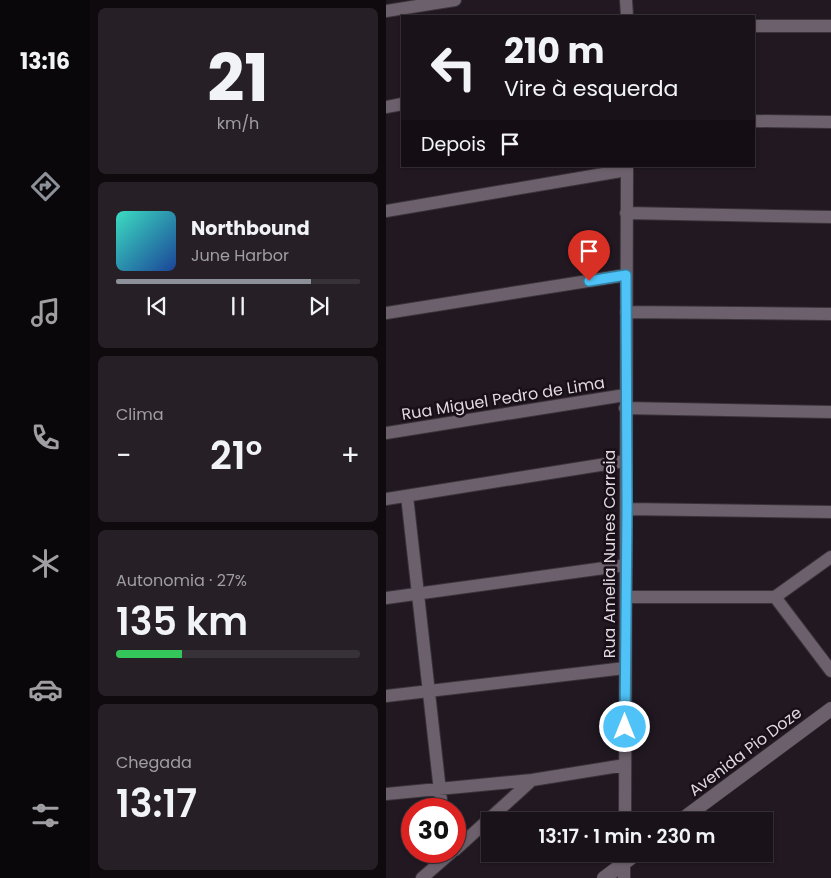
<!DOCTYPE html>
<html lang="pt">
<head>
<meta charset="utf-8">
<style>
  :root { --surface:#191219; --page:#262026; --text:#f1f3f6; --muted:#9f9ea2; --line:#373238; --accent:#8c9099 }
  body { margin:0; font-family:Poppins,sans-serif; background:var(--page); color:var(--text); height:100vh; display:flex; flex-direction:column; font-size:19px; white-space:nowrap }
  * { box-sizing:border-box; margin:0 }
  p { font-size:16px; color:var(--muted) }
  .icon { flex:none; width:28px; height:28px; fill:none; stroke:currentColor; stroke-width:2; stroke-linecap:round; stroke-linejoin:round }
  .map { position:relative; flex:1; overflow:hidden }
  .sheet { display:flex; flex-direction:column; gap:8px; padding:8px; background:#0e0a0e; width:296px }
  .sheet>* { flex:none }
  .banner { position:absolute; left:15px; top:15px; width:354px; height:152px; border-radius:0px; box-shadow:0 1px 4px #0004,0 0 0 1px var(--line); background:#191219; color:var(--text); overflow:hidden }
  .speed { position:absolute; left:15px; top:798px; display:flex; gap:10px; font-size:25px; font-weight:700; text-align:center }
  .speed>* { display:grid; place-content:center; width:65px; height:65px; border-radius:50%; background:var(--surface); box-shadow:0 1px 4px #0004,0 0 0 1px var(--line); line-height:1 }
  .speed .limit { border:8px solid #d22; background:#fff; color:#111 }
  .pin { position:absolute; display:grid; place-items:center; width:42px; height:42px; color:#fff; margin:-51px -21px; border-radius:50% 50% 50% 0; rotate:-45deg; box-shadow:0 0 5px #0007 }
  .pin .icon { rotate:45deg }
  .me { position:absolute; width:55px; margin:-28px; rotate:0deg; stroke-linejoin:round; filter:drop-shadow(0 0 4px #0008) }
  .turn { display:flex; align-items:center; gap:18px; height:105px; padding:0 20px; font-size:22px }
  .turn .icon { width:65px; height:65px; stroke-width:2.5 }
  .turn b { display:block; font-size:35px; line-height:42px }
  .then { display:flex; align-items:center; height:48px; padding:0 20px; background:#0003; gap:10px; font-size:19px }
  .big { font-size:38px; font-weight:600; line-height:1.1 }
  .sheet .tile { flex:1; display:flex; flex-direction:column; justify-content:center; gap:8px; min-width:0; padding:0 18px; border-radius:8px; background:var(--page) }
  .sheet .dial { align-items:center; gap:0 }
  .dial b { font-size:65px; line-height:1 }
  .song { display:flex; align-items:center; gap:15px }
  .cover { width:60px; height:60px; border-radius:8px; background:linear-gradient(135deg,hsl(170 70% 55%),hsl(220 70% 35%)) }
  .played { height:5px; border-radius:2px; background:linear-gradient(90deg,var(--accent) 80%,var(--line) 80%) }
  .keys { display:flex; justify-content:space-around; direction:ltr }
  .heat { display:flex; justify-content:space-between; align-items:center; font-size:28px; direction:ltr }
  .charge { height:8px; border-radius:4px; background:linear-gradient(90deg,#34c759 27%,var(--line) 0) }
  .trip { position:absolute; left:95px; top:812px; width:292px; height:50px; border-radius:0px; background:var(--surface); box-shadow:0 1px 4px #0004,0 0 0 1px var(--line); font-weight:600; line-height:50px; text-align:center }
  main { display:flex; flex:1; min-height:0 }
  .tabs { display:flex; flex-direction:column; width:90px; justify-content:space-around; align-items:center; background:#0a070a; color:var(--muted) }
  .tabs .icon { width:35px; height:35px }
  .tabs .selected { color:var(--accent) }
  .tabs b { font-size:22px; color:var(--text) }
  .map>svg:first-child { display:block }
</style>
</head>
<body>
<main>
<nav class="tabs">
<b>13:16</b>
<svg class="icon selected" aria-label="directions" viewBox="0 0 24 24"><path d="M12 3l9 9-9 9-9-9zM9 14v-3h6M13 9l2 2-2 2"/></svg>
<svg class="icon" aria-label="music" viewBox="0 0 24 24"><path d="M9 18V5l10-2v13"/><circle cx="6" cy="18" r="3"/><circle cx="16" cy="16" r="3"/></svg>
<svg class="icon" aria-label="phone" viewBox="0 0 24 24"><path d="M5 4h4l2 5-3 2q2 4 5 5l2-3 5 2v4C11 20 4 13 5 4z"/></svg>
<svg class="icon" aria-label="climate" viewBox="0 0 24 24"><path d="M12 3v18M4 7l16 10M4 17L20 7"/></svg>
<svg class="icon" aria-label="car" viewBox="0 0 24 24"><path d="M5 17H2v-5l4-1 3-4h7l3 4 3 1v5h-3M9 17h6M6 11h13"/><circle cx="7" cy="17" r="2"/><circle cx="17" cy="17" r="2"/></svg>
<svg class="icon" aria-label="filters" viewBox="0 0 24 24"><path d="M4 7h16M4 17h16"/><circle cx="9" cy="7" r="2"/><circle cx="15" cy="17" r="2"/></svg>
</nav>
<section class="sheet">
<div class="tile dial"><b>21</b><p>km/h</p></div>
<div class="tile">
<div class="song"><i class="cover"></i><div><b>Northbound</b><p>June Harbor</p></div></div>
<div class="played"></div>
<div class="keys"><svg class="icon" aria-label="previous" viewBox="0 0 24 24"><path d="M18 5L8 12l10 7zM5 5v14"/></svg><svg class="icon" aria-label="pause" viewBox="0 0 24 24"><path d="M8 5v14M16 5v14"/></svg><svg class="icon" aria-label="next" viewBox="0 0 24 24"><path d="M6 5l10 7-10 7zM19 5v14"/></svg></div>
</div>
<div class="tile"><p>Clima</p>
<div class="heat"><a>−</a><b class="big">21°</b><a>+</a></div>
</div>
<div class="tile"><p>Autonomia · 27%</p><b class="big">135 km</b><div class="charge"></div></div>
<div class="tile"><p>Chegada</p><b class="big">13:17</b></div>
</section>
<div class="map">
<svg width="445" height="878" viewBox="0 0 445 878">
  <rect width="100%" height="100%" fill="#211821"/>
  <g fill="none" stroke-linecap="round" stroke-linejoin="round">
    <defs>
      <path id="minor" d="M 240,0 L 241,16
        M 0,11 L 69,0
        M 368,26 L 445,26
        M 0,107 L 16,104
        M 368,121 L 445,122
        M 0,211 L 241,170
        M 240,213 L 445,217
        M 240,312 L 445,314
        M 0,313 L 240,275
        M 239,408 L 445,412
        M 0,433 L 239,395
        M 21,496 L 56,809
        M 0,499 L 239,461
        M 241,509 L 445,512
        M 240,597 L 389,597 L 445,557
        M 389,597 L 445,671
        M 0,598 L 240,565
        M 0,696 L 239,668
        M 0,794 L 146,780 L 239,765
        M 239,821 L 241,166
        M 69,850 L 146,780
        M 36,878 L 67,851
        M 238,878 L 238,854"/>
      <path id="tertiary" d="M 294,821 L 445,709
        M 218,878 L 250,854"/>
    </defs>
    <use href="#minor" stroke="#3a333a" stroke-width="14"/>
    <use href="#tertiary" stroke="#3a333a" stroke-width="15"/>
    <use href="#minor" stroke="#6b606b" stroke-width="12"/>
    <use href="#tertiary" stroke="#6b606b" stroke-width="14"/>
  </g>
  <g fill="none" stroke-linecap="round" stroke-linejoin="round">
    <defs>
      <path id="route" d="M 203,281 L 240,275 L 241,509 L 239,727"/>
    </defs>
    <use href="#route" stroke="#337fa1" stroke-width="12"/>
    <use href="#route" stroke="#4fc3f7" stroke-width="9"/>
  </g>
  <g text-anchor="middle" stroke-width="5" stroke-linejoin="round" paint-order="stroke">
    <g font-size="16" fill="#dfd9df" stroke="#180f18">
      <text transform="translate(117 398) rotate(-9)" y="6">Rua Miguel Pedro de Lima</text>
      <text transform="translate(223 554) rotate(-90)" y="6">Rua Amelia Nunes Correia</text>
      <text transform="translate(359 751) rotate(-37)" y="6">Avenida Pio Doze</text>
    </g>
  </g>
</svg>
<div class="speed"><div class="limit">30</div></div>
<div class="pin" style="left:203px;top:281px;background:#d93025"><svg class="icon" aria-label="arrive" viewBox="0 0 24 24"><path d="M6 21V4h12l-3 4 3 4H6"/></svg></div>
<svg class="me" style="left:239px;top:727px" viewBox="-20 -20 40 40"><circle r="17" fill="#4fc3f7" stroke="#fff" stroke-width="3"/><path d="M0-11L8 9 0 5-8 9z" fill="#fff"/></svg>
<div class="trip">13:17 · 1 min · 230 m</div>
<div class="banner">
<div class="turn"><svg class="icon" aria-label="left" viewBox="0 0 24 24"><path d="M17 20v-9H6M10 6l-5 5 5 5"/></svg><div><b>210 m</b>Vire à esquerda</div></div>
<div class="then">Depois<svg class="icon" aria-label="arrive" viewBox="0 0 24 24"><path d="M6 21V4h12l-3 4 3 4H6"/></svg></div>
</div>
</div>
</main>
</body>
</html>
